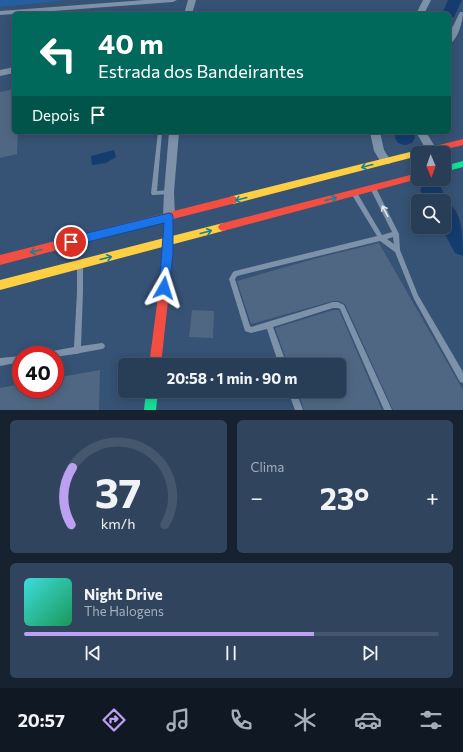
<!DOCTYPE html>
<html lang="pt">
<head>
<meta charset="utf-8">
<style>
  :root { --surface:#283e57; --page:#30455d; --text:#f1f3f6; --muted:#a5aeba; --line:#44576d; --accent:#bca0f2 }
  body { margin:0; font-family:Commissioner,sans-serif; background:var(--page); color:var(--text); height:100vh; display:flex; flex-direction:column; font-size:15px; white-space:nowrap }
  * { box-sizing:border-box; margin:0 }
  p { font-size:13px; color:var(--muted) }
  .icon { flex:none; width:22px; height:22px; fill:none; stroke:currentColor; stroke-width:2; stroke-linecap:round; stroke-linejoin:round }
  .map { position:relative; height:410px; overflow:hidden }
  .side { display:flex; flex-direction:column; gap:10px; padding:10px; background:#162230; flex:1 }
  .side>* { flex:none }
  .hud { position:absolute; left:12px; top:12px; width:439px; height:122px; border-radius:6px; box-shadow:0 2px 10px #0003,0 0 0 1px var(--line); background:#00695c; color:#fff; overflow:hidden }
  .needle { width:26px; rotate:178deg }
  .controls { position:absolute; left:411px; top:146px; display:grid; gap:8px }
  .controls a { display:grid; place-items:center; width:40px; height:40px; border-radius:6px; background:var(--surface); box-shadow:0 2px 10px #0003,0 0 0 1px var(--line); font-size:20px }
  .speed { position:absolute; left:12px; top:346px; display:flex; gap:8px; font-size:20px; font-weight:700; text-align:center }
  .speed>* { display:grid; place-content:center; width:52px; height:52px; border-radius:50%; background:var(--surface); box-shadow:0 2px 10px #0003,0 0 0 1px var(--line); line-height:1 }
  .speed .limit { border:6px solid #d22; background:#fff; color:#111 }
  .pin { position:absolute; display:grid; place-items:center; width:34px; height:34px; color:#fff; margin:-17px; border:2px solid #fff; border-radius:50%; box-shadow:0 1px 4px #0007 }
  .me { position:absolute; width:44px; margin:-22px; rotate:6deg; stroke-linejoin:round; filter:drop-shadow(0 0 3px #0008) }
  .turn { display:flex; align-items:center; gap:14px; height:84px; padding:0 20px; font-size:18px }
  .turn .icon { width:52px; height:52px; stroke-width:2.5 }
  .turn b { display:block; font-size:28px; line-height:34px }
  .then { display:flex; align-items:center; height:38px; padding:0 20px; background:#0003; gap:8px; font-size:15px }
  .big { font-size:30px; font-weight:700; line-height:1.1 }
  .side .tile { flex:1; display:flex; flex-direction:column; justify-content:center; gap:6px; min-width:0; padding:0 14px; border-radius:6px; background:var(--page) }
  .side .dial { align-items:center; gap:0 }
  .dial svg { height:104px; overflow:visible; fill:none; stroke:var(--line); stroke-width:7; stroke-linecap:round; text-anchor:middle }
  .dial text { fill:var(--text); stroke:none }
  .song { display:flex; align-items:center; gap:12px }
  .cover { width:48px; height:48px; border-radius:6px; background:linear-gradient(135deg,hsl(180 70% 55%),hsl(150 70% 35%)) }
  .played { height:4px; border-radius:2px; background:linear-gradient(90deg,var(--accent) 70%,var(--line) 70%) }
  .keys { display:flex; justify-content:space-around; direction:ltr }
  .heat { display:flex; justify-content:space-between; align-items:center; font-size:22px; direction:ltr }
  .side .tiles { flex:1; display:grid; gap:10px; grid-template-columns:1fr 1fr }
  .tile:last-child { grid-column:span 2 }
  .trip { position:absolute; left:118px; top:358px; width:228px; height:40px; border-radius:6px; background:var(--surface); box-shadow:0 2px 10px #0003,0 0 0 1px var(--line); font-weight:700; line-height:40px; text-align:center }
  .tab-bar { display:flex; height:64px; justify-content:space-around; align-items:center; background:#101923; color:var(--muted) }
  .tab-bar .icon { width:28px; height:28px }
  .tab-bar .active { color:var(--accent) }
  .tab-bar b { font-size:18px; color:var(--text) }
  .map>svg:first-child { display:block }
</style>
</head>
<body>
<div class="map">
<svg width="463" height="410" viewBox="0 0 463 410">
  <rect width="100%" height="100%" fill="#365274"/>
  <path fill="#265fa1" d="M 0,0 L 68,0 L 0,7 Z"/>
  <path fill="#153c6e" d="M 114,150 L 116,157 L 106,163 L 92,165 L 91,156 Z"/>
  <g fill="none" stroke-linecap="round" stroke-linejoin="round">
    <path fill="#153c6e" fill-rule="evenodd" d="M 448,0 L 462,0 L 454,17 L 449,18 L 449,14 L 442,14 Z
      M 395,132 L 415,132 L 415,138 L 412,143 L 405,145 L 398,143 L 395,138 Z
      M 431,181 L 439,184 L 448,201 L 447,203 C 463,210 463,239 463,256 L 455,253 L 441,227 L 444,227 L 444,201 L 426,201 L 420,190 L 423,184 Z"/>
  </g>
  <path fill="#506783" d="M 14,89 L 14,132 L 18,132 L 17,154 L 0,158 L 0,92 Z
    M 379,243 L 463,390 L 463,410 L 393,410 L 345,304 L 339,301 L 333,301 L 251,324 L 237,281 L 317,258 Z
    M 192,310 L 214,311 L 213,338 L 189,337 Z
    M 333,310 L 339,310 L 382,410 L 304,410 L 298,391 L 339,391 L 339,365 L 288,365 L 275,328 Z
    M 100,370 L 99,410 L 0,410 L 0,388 L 21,384 L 21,389 L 55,389 L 55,378 Z"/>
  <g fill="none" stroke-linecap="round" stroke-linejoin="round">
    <path fill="#7d92a8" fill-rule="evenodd" d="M 158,132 L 162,132 L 157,191 L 169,190 L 171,190 L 172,192 L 171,194 L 169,194 L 154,195 L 152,195 L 151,193 Z
      M 371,186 L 375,186 L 399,234 L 400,250 L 418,295 L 463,372 L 463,383 L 460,382 L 414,299 L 395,252 L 380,241 L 237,276 L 235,279 L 250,326 L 251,327 L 333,302 L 338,302 L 344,305 L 392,410 L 384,410 L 340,309 L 338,308 L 333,308 L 273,327 L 287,365 L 279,365 L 267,329 L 251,333 L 245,331 L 229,279 L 233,272 L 235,271 L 377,236 L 352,195 L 351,193 L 352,191 L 356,191 L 382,235 L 392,232 L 370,188 ZM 393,237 L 394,244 L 387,239 Z
      M 80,262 L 82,263 L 83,265 L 83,292 L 81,346 L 102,343 L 104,344 L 105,346 L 104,348 L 102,349 L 80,353 L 77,354 L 75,354 L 55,357 L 55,355 L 44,355 L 45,353 L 47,352 L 74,347 L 77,292 L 77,265 L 78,263 Z
      M 21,356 L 21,362 L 0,366 L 0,358 Z
      M 288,391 L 296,391 L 303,410 L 295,410 Z"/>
    <path fill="#7d92a8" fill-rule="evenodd" d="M 145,0 L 177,0 L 173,2 L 0,15 L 0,11 Z
      M 188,0 L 196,0 L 192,14 L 184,14 Z
      M 423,0 L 431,0 L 424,14 L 416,14 Z
      M 460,12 L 463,12 C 463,20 458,41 449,44 L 449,34 Z
      M 14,67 L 14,73 L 0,76 L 0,70 Z
      M 169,132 L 179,132 L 174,192 L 175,217 L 173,220 L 169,222 L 165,220 L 163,217 L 164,192 Z
      M 370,132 L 380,132 L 384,150 L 391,161 L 390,164 L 382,164 L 374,151 Z
      M 416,132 L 426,132 L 437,150 L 436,153 L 428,153 Z"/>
    <path fill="#16e098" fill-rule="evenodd" d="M 463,161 L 463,167 L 444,172 L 444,166 Z
      M 146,391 L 158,391 L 156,410 L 144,410 Z"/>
    <path fill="#ffcf43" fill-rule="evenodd" d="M 418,150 L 422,153 L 418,153 L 418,156 L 233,204 L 230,203 L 229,200 L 230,197 L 233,196 Z
      M 223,223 L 226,224 L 228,227 L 226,230 L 223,231 L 0,290 L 0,280 Z"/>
    <path fill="#f24e42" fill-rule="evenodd" d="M 463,139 L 463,145 L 431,153 L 418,153 L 418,156 L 415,153 L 419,150 Z
      M 418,173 L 418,179 L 419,179 L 418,179 L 223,231 L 220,230 L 218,227 L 220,224 L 223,223 Z
      M 233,196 L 236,197 L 237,200 L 236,203 L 173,219 L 171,273 L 161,365 L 149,365 L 161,273 L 164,222 L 0,265 L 0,255 Z"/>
  </g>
  <defs><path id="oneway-shaft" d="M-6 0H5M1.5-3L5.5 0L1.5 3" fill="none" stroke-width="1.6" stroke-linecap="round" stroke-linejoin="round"/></defs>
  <g stroke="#198292">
    <use href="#oneway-shaft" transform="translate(367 166) rotate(165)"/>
    <use href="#oneway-shaft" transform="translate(241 199) rotate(165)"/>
    <use href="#oneway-shaft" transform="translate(331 199) rotate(-15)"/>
    <use href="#oneway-shaft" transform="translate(206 232) rotate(-15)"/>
    <use href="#oneway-shaft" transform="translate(36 251) rotate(166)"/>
    <use href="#oneway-shaft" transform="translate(106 258) rotate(-14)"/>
  </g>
  <use stroke="#e5e9ee" href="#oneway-shaft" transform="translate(385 211) rotate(-117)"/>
  <path fill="#1a73e8" stroke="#114b97" d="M 169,213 L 172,214 L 173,217 L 173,254 L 169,288 L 168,292 L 164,293 L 161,292 L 159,288 L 164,223 L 71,246 L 68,245 L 66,242 L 68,239 L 71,237 Z"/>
</svg>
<div class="controls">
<a><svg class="needle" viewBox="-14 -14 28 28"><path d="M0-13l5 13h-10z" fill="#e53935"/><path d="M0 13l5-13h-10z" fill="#a5aeba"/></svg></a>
<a><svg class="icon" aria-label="search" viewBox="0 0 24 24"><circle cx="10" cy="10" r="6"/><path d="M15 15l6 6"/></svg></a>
</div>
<div class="speed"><div class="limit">40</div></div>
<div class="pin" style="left:71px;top:242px;background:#d93025"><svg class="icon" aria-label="arrive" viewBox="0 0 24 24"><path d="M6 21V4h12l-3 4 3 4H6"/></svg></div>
<svg class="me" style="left:164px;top:288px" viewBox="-20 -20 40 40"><path d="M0-17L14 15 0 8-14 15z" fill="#1a73e8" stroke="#fff" stroke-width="4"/></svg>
<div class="trip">20:58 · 1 min · 90 m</div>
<div class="hud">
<div class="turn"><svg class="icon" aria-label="left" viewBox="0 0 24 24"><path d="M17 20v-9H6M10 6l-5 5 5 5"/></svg><div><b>40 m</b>Estrada dos Bandeirantes</div></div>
<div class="then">Depois<svg class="icon" aria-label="arrive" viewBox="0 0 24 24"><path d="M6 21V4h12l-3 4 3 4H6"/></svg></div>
</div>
</div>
<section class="side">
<div class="tiles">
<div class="tile dial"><svg viewBox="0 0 100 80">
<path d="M14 69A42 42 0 1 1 86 69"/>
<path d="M14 69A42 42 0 0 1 15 25" stroke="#bca0f2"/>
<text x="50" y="56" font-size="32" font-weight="700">37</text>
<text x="50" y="72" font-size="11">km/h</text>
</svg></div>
<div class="tile"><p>Clima</p>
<div class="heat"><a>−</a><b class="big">23°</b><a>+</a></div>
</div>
<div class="tile">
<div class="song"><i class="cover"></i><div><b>Night Drive</b><p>The Halogens</p></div></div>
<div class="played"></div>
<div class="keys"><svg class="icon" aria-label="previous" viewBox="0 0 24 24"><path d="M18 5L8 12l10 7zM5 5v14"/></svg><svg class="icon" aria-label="pause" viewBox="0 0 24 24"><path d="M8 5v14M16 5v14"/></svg><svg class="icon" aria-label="next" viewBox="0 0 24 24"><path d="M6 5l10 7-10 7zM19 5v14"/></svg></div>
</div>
</div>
</section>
<nav class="tab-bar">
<b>20:57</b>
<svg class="icon active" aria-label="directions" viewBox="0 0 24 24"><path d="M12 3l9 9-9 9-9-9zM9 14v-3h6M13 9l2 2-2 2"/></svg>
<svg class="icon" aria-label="music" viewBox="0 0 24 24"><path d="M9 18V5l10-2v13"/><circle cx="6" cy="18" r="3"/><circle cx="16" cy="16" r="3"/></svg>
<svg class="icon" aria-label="phone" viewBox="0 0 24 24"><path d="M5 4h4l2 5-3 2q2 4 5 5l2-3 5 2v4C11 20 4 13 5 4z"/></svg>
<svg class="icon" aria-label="climate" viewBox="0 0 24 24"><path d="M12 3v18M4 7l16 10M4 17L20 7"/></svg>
<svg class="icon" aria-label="car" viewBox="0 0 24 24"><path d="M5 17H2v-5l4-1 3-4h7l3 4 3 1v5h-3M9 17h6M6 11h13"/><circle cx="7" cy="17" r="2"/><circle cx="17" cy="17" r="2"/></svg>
<svg class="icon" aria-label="filters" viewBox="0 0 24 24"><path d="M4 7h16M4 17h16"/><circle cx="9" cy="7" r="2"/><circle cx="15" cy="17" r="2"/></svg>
</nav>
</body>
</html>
